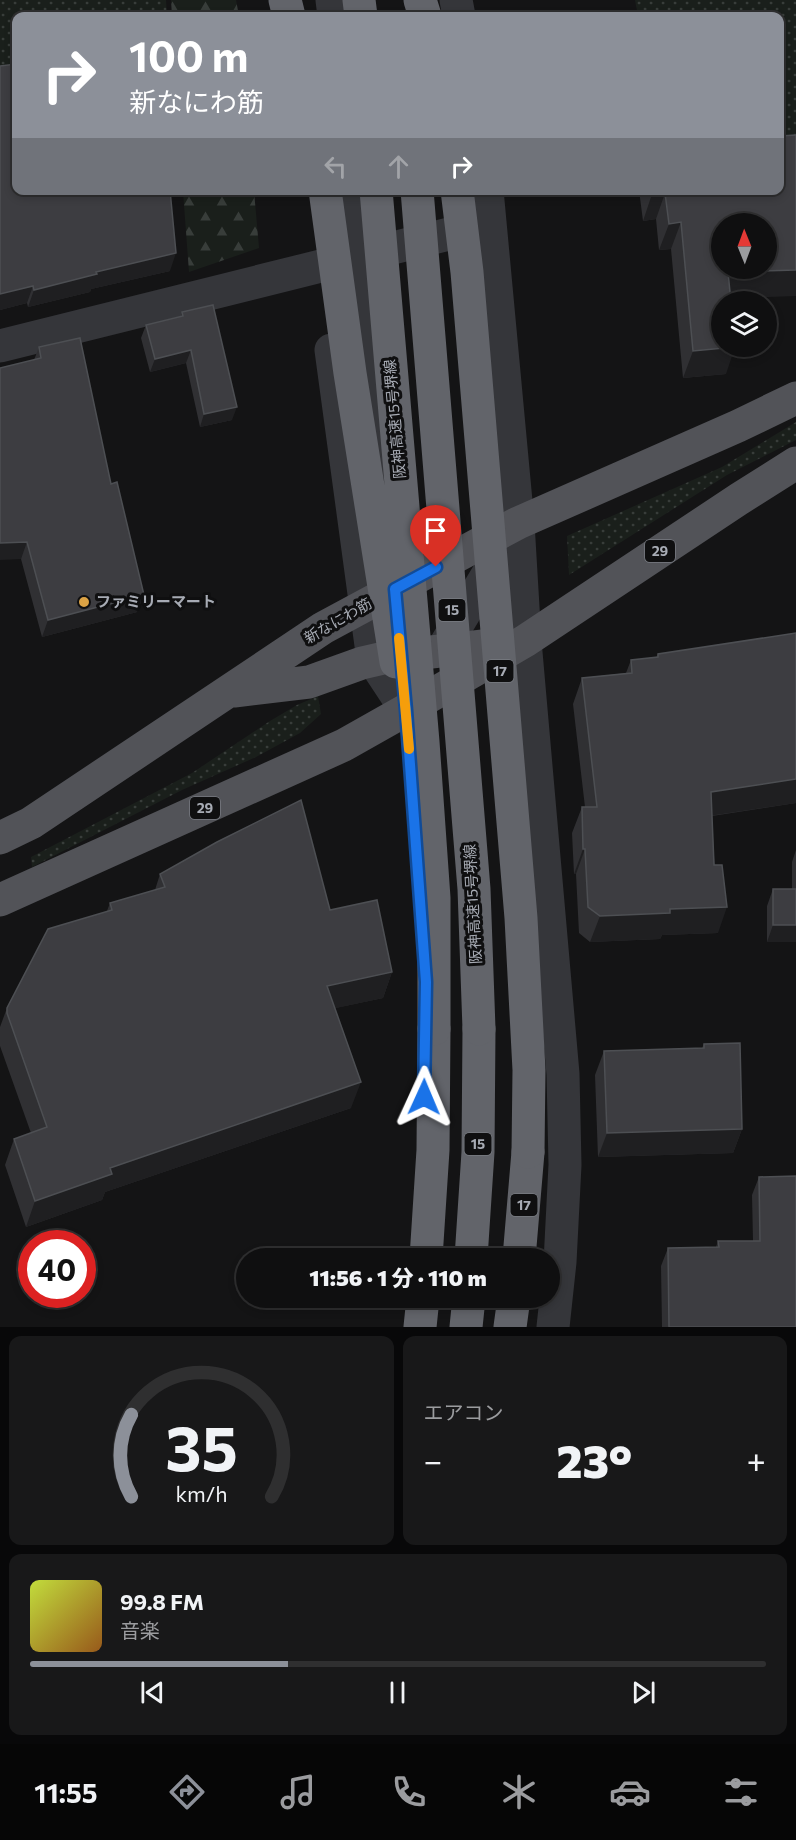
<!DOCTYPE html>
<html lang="ja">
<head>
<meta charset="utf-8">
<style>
  :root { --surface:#0f0f10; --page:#181819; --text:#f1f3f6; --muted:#9b9c9f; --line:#2f2f30; --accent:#8c9099 }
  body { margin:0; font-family:Commissioner,"Noto Sans JP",sans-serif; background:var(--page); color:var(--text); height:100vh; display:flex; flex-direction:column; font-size:22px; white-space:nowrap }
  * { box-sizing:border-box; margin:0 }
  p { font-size:20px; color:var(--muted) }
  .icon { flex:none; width:33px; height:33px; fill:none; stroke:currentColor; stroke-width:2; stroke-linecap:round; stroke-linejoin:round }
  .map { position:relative; height:1327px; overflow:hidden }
  .details { display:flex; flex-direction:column; gap:9px; padding:9px; background:#080809; flex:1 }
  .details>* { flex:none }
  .banner { position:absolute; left:12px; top:12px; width:772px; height:183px; border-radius:12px; box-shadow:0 3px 9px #0003,0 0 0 2px var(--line); background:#8c9099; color:#fff; overflow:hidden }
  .needle { width:39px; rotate:359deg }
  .controls { position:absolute; left:711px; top:213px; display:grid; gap:12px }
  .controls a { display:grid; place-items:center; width:66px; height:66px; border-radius:50%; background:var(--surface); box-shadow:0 3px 9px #0003,0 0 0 2px var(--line); font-size:30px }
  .speed { position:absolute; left:18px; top:1230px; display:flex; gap:12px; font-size:30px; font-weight:700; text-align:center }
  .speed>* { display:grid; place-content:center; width:78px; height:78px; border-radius:50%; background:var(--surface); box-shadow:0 3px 9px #0003,0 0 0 2px var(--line); line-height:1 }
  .speed .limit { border:9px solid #d22; background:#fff; color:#111 }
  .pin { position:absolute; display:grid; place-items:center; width:51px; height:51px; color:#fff; margin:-62px -26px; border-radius:50% 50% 50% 0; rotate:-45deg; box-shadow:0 0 6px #0007 }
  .pin .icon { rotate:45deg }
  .me { position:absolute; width:66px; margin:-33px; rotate:1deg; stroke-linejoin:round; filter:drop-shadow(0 0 4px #0008) }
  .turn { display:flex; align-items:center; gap:21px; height:126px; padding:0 18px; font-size:27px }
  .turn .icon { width:78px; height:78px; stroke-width:2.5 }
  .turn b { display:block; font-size:42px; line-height:51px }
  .lanes { display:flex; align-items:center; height:57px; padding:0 18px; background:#0003; justify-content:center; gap:30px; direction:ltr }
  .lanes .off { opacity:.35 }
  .big { font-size:45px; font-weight:800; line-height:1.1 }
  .details .card { flex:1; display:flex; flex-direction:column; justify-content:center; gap:9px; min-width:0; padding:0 21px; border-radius:12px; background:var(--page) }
  .details .dial { align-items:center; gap:0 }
  .dial svg { height:156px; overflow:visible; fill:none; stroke:var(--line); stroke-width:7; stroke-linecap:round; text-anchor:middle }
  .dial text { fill:var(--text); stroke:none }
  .song { display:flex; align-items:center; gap:18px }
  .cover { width:72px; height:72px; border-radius:9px; background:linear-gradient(135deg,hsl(70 70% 55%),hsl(30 70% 35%)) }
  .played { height:6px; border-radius:3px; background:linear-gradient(90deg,var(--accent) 35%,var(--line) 35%) }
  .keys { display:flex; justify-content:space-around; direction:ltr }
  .heat { display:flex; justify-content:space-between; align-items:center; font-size:33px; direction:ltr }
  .details .tiles { flex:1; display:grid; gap:9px; grid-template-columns:1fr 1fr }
  .card:last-child { grid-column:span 2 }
  .trip { position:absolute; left:236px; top:1248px; width:324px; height:60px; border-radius:30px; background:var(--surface); box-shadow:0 3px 9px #0003,0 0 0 2px var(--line); font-weight:800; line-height:60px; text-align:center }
  .menu { display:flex; height:96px; justify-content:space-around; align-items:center; background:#060606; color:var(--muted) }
  .menu .icon { width:42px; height:42px }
  .menu .active { color:var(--accent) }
  .menu b { font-size:27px; color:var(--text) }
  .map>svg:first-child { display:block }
</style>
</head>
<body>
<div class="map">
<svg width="796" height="1327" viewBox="0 0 796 1327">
  <defs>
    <pattern id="grass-dots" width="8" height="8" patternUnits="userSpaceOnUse" patternTransform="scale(1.5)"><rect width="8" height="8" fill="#1a1f1b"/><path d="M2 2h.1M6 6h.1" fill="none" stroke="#383d3a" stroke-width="1.8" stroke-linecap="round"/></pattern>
    <pattern id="forest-firs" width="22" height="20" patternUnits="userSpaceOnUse" patternTransform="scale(1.5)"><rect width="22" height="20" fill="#1a1f1b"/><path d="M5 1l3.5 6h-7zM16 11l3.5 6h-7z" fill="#383d3a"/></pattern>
  </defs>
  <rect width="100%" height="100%" fill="#141415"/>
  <path fill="url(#grass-dots)" d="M 0,0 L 166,0 L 167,16 L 16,16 L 16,75 L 0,78 Z
    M 635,0 L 796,0 L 796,148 L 780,149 L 780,16 L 638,16 Z
    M 796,422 L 796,440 L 727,475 L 569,575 L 567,536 L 722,467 Z
    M 318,696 L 321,714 L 300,733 L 256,757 L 182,790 L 32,867 L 31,857 L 192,773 L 270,721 L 297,705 Z"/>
  <path fill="url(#forest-firs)" d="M 171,0 L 236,0 L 239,16 L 172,16 Z
    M 183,191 L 254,191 L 259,248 L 189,272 Z"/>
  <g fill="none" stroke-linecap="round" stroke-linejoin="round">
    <path stroke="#35363a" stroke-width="33" d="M 332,0 L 334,16
      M 456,0 L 459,16
      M 350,190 L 355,257 L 381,473
      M 487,190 L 518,523 L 525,641 L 563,1074 L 565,1165 L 560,1262 L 553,1327
      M 0,346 L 489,224
      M 331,350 L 373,660 L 406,710
      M 444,647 L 501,552"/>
    <path stroke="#525358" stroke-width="33" d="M 234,691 L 309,682 L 362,663 L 388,657 L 483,646
      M 0,838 L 31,823 L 323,628 L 518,523 L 738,426 L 796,398
      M 0,900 L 344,745 L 406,710 L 525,641 L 739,499 L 796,463"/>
    <path stroke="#62646a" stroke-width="33" d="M 285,0 L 289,16
      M 359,0 L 361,16
      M 420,0 L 425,16
      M 426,1258 L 433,1150 L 434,1029
      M 471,1258 L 478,1152 L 479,1029
      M 519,1258 L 528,1152
      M 420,1327 L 423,1298
      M 466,1327 L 469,1298
      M 510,1327 L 514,1298"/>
    <path stroke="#62646a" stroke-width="33" d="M 325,190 L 350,373 L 396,662
      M 376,190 L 423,742 L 434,898 L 434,1029
      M 417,190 L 474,889 L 479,1029
      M 457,190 L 467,272 L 521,918 L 529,1070 L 528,1152"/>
  </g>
  <path fill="#303033" d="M 0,66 L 16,190 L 172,190 L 171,194 L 170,271 L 91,289 L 90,292 L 28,307 L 27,303 L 0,310 Z
    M 639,190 L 780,190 L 730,299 L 726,374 L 683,378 L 671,249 L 659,250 L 656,219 L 643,221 Z
    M 182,312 L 232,420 L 200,427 L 186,363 L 150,372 L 141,338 L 146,325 L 181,316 Z
    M 39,347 L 137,612 L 42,637 L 21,559 L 34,360 Z
    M 796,633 L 796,803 L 712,816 L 718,933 L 662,935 L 660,939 L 590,942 L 579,933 L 576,874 L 574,874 L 572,833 L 582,807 L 585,807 L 573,704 L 582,678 L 626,673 L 631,660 L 656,657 L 658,654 Z
    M 796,850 L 796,942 L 767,942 L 767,906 L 773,889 L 792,889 L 792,862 Z
    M 160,874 L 330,910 L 392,972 L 383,998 L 335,1008 L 351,1108 L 105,1192 L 102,1200 L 26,1227 L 5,1165 L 14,1139 L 31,1133 L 0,1046 L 0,1027 L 7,1008 L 107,911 L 110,903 L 155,890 Z
    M 704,1044 L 742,1129 L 733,1153 L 598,1157 L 595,1075 L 604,1051 L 702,1048 Z
    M 759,1177 L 796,1327 L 662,1327 L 661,1266 L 668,1248 L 716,1247 L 718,1241 L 753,1241 L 752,1195 Z"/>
  <path fill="#1f1f21" d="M 665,193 L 656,219 L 643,221 L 652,194 Z
    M 681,222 L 671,249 L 659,250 L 669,224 Z
    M 176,253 L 170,271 L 91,289 L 90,292 L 28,307 L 34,290 L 96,272 Z
    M 796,270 L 796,296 L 718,299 L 728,272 Z
    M 33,286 L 27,303 L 0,310 L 0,294 Z
    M 735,347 L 726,374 L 683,378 L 693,351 Z
    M 191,350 L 186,363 L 150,372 L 155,359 Z
    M 237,407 L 232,420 L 200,427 L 204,414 Z
    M 27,542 L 21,559 L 0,560 L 0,543 Z
    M 144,595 L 137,612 L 42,637 L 48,620 Z
    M 796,779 L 796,803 L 702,817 L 711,792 Z
    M 583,849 L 585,849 L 576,874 L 574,874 Z
    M 727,907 L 718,933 L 662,935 L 660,939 L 590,942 L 600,916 L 670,909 Z
    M 773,925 L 796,925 L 796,942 L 767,942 Z
    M 392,972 L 383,998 L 318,1012 L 327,986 Z
    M 361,1082 L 351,1108 L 105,1192 L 102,1200 L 26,1227 L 35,1201 L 110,1168 Z
    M 742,1129 L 733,1153 L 598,1157 L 607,1133 Z"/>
  <path fill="#3d3d41" stroke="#4d4f53" stroke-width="1.5" fill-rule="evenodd" d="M 16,64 L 16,190 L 170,190 L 176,253 L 96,272 L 97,274 L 34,290 L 33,286 L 0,294 L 0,66 Z
    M 796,135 L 796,270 L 728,272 L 731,302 L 722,302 L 722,346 L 735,347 L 693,351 L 681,222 L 669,224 L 665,193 L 652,194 L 652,190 L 780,190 L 780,136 ZM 722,224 L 766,224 L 766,268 L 722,268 Z
    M 213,305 L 237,407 L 204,414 L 191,350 L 155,359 L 146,325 L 183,316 L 182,312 Z
    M 80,338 L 111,484 L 117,482 L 144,595 L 48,620 L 27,542 L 0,543 L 0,368 L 41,358 L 39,347 Z
    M 796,633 L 796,779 L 711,792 L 714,865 L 722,865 L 727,907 L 670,909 L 670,913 L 600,916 L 588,907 L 585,849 L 583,849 L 582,807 L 597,807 L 582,678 L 632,673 L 631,660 L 658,657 L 658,654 Z
    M 301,800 L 330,910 L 377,900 L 392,972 L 327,986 L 361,1082 L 110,1168 L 112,1174 L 35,1201 L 14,1139 L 47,1127 L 7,1013 L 7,1008 L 48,929 L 112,910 L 110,903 L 165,887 L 160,874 L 217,842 Z
    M 773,889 L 796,889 L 796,925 L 773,925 Z
    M 740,1043 L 742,1129 L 607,1133 L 604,1051 L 704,1048 L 704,1044 Z
    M 796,1176 L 796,1327 L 669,1327 L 668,1248 L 719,1247 L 718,1241 L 760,1241 L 759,1177 Z"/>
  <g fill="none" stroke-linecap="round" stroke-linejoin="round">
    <defs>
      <path id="route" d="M 424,1097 L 426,982 L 406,710 L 395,589 L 436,567"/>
    </defs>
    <use href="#route" stroke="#114b97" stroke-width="15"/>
    <use href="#route" stroke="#1a73e8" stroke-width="10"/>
    <path stroke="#f59e0b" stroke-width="10" d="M 399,638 L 409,749"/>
  </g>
  <circle fill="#dca345" stroke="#0f0f10" stroke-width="2" cx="84" cy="602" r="6"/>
  <g text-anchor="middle" stroke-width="6" stroke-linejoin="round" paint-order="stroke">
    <g fill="#0f0f10" stroke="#797c83" stroke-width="1.5">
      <rect x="645" y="540" width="30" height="22" rx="4.5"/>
      <rect x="438.5" y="599" width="27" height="22" rx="4.5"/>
      <rect x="486.5" y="660" width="27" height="22" rx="4.5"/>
      <rect x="190" y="797" width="30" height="22" rx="4.5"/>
      <rect x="464.5" y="1133" width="27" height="22" rx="4.5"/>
      <rect x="510.5" y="1194" width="27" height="22" rx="4.5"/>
    </g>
    <g font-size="14" font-weight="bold" fill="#a7abb4">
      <text x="660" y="556">29</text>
      <text x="452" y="615">15</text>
      <text x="500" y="676">17</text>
      <text x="205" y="813">29</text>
      <text x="478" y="1149">15</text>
      <text x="524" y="1210">17</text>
    </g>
    <g font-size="15" fill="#a7abb4" stroke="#0f0f10">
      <text transform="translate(395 419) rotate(-95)" y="5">阪神高速15号堺線</text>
      <text transform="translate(338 621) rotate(-30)" y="5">新なにわ筋</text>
      <text transform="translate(473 904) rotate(-93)" y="5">阪神高速15号堺線</text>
    </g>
    <g font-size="15" font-weight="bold" fill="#a7abb4" stroke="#0f0f10" text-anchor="start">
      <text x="96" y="607">ファミリーマート</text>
    </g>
  </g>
</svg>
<div class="controls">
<a><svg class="needle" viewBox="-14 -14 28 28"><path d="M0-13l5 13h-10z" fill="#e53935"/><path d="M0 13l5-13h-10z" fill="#9b9c9f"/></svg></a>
<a><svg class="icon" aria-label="layers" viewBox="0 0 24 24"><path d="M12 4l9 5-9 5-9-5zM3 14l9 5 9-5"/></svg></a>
</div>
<div class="speed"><div class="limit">40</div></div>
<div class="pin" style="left:436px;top:567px;background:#d93025"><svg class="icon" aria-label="arrive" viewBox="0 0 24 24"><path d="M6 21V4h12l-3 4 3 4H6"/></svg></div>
<svg class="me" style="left:424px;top:1097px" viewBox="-20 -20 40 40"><path d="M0-17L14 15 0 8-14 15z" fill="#1a73e8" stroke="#fff" stroke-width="4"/></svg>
<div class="trip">11:56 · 1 分 · 110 m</div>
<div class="banner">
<div class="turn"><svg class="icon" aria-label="right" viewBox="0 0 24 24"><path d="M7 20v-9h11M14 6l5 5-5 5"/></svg><div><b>100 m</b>新なにわ筋</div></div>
<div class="lanes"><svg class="icon off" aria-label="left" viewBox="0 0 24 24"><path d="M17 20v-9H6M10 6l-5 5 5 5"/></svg><svg class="icon off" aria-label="ahead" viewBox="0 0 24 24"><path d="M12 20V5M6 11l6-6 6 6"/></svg><svg class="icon" aria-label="right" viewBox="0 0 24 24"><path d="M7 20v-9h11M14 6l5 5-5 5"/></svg></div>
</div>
</div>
<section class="details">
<div class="tiles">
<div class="card dial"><svg viewBox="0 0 100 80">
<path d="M14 69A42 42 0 1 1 86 69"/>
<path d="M14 69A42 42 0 0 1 14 27" stroke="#8c9099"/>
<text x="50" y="56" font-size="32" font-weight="700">35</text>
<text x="50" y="72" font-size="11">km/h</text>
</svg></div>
<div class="card"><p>エアコン</p>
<div class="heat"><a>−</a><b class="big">23°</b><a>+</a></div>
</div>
<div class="card">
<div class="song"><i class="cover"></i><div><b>99.8 FM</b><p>音楽</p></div></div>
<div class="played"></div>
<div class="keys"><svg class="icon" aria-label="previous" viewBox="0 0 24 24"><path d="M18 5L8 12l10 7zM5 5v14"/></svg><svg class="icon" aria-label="pause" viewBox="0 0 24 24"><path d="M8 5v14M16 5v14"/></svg><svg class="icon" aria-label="next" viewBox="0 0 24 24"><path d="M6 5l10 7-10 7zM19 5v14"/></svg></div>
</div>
</div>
</section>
<nav class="menu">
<b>11:55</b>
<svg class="icon active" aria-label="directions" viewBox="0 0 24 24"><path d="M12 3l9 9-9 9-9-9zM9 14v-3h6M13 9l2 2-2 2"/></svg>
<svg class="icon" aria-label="music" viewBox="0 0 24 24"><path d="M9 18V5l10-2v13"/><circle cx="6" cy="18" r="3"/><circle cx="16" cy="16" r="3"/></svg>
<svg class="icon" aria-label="phone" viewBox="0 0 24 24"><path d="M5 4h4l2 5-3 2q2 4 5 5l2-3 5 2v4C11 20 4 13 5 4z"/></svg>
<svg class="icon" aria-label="climate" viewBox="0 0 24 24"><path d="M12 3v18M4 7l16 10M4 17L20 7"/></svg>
<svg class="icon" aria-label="car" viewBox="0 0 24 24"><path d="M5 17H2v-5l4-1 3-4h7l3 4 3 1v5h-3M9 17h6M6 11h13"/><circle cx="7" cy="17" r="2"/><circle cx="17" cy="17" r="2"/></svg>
<svg class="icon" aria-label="filters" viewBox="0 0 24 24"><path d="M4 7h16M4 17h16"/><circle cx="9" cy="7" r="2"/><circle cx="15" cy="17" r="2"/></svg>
</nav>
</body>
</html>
